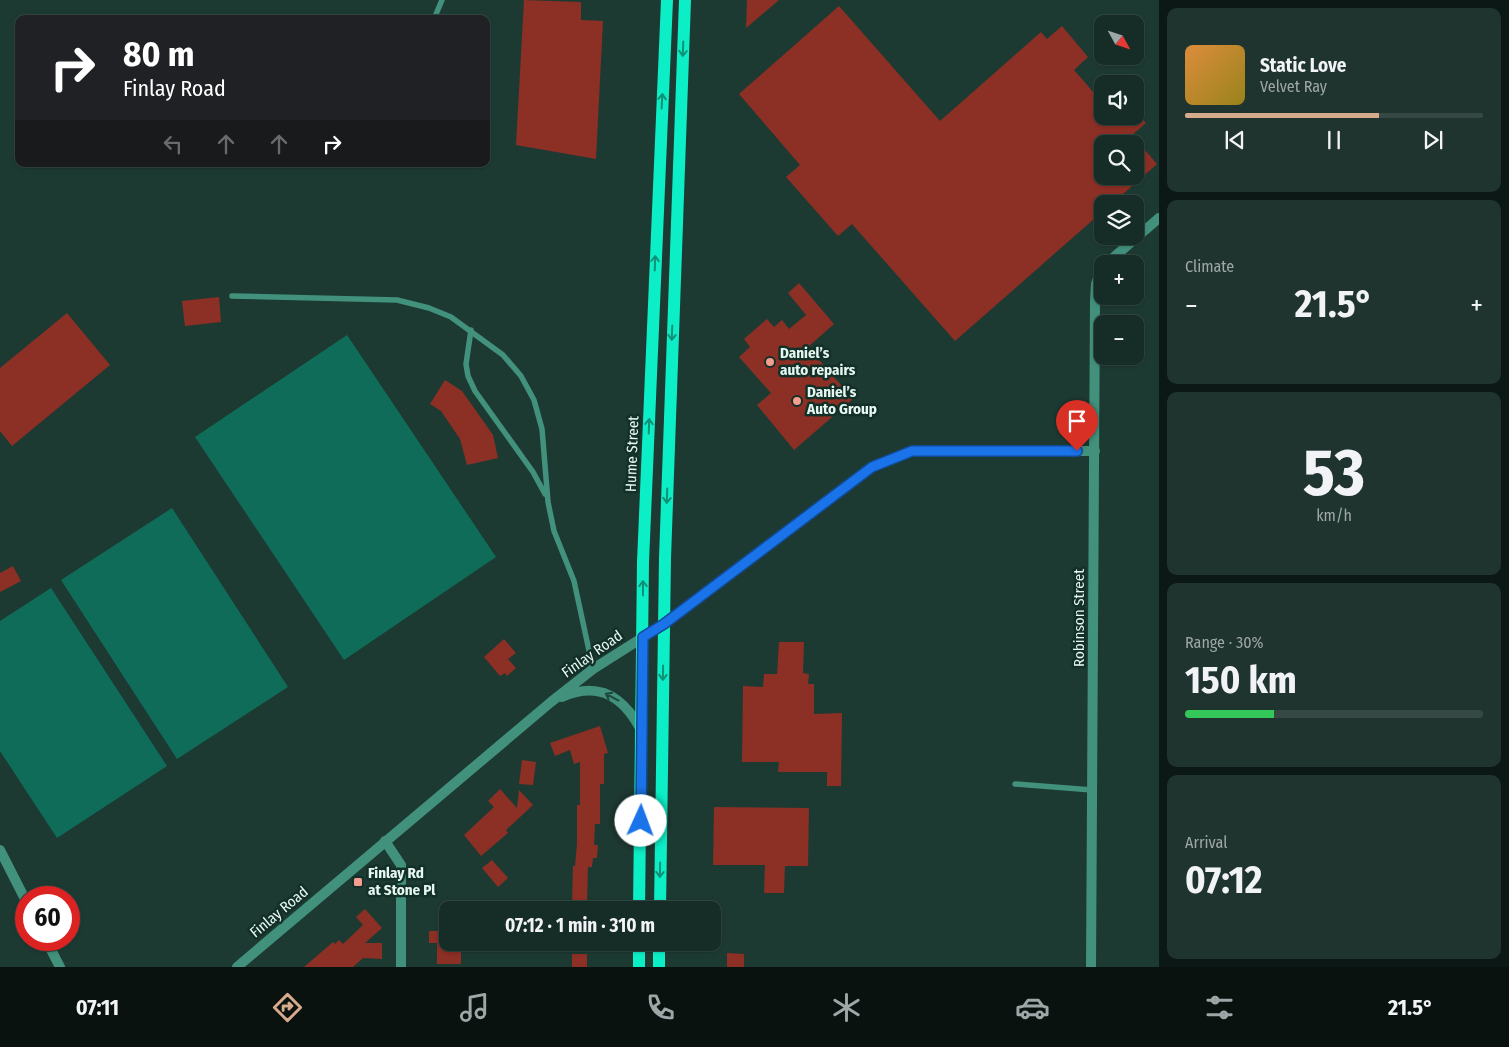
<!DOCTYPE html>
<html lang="en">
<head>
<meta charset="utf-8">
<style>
  :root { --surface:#162c26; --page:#1f342e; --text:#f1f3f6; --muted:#9ea7a7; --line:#354843; --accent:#d6ab8b }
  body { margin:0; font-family:"Fira Sans Condensed",sans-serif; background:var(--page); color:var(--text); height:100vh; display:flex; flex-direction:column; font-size:19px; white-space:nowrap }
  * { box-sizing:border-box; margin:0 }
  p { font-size:16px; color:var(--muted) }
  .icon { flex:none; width:28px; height:28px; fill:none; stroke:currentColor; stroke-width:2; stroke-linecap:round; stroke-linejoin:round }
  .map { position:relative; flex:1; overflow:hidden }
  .side { display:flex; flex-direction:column; gap:8px; padding:8px; background:#0c1815; width:350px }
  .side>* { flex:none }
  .top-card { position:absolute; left:15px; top:15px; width:475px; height:152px; border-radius:10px; box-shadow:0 1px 4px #0004,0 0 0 1px var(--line); background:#202124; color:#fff; overflow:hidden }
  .needle { width:32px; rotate:130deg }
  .tools { position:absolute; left:1094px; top:15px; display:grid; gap:10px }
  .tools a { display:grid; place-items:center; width:50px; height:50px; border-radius:10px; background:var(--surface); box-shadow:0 1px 4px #0004,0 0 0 1px var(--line); font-size:25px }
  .speed { position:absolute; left:15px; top:886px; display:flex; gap:10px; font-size:25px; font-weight:700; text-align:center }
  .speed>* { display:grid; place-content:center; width:65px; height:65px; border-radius:50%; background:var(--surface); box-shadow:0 1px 4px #0004,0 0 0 1px var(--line); line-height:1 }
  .speed .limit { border:8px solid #d22; background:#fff; color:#111 }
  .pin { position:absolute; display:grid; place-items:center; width:42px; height:42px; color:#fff; margin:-51px -21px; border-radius:50% 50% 50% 0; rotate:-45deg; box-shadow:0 0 5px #0007 }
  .pin .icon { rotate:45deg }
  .me { position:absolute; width:55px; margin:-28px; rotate:2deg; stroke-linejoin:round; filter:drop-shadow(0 0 4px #0008) }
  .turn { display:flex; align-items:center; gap:18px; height:105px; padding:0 25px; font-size:22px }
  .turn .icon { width:65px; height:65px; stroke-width:2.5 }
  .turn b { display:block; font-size:35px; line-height:42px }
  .lanes { display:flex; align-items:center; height:48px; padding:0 25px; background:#0003; justify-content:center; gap:25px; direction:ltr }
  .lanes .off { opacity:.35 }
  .big { font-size:38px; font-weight:700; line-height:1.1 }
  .side .tile { flex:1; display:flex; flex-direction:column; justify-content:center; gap:8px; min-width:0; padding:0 18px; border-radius:10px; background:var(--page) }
  .side .dial { align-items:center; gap:0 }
  .dial b { font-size:65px; line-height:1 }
  .song { display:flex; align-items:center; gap:15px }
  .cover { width:60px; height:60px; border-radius:8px; background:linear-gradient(135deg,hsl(30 70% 55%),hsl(50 70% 35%)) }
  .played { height:5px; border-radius:2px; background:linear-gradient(90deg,var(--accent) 65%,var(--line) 65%) }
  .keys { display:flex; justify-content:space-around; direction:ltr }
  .heat { display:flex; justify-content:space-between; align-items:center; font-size:28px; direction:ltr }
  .charge { height:8px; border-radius:4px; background:linear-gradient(90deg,#34c759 30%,var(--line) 0) }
  .trip { position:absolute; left:439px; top:901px; width:282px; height:50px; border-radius:10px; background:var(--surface); box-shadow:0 1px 4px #0004,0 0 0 1px var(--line); font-weight:700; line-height:50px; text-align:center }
  .tab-bar { display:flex; height:80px; justify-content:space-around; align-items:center; background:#09120f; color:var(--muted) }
  .tab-bar .icon { width:35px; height:35px }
  .tab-bar .on { color:var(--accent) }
  .tab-bar b { font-size:22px; color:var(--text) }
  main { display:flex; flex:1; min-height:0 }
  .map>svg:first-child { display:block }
</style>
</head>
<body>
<main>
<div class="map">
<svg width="1159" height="967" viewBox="0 0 1159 967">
  <rect width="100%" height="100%" fill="#1d3a32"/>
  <path fill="#0f6c59" d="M 347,335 L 496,557 L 344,660 L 195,437 Z
    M 172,508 L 288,687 L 177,759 L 61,580 Z
    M 51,588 L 167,766 L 57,838 L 0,751 L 0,621 Z"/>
  <path fill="#8c2f25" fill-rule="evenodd" d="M 524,0 L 581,2 L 581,20 L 603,21 L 596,159 L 516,145 Z
    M 747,0 L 779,0 L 746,28 Z
    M 839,6 L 940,121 L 1041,32 L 1047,39 L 1062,26 L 1088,57 L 1074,70 L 1102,102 L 1102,116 L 1140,116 L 1146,123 L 1132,135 L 1157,164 L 1112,204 L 1102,204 L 1102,212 L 955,341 L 852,224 L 838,236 L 786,177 L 800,165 L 739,94 ZM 1102,144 L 1135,144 L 1135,176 L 1102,176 Z
    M 799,283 L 834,324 L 808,347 L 853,399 L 794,450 L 757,405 L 771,393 L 739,357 L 750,347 L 744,339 L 767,319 L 774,327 L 782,320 L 789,329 L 806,315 L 788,293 Z
    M 219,297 L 221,322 L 185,326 L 182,301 Z
    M 67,313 L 110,365 L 12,446 L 0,431 L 0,368 Z
    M 445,380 L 462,391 L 493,435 L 498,458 L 467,465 L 460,439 L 441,411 L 430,404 Z
    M 13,566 L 21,581 L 0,592 L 0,573 Z
    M 504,639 L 516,653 L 508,659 L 516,668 L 507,676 L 505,673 L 500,676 L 484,657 Z
    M 779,642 L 804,642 L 803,673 L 809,674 L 808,684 L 814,684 L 814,714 L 842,713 L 841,786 L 827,786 L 827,772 L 778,772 L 779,762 L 742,762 L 743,686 L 763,687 L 764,674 L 777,674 Z
    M 600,726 L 608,753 L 604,754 L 604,784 L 600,784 L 600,824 L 595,824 L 594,845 L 598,845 L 597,858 L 593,858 L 592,867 L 588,867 L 587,904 L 572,904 L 573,866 L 575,866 L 577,844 L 577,805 L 580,805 L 580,762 L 574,764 L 570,750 L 555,756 L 550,743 Z
    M 522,760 L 536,762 L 533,785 L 519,784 Z
    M 500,789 L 517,808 L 519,790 L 533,805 L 506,830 L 508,833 L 481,856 L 464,835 L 494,807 L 488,801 Z
    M 714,807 L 809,808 L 808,866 L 785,866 L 784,893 L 764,893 L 765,865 L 713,865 Z
    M 492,860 L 508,878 L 498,887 L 482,868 Z
    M 365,909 L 382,928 L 365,943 L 382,943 L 382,959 L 363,958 L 353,967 L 304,967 L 333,942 L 335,944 L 339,940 L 343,944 L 363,925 L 356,917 Z
    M 429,931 L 448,931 L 448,942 L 461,942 L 461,964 L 437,964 L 437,943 L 429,943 Z
    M 727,953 L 744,954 L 744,967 L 727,967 Z
    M 572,954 L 587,954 L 587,967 L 572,967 Z"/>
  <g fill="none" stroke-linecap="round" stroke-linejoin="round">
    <path stroke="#41917d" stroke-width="5.5" d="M 434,19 L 442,0
      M 232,296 L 397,300 L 429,308 L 451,317 L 503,355 L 521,376 L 534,400 L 542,429 L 548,502 L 554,531 L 574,581 L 593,669
      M 471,330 L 466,364 L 468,376 L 475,391 L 533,472 L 545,494
      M 1015,784 L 1092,790"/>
    <path stroke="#41917d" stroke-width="10" d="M 1106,264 L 1159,218
      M 664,624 L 872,467 L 912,451 L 1095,451
      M 385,841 L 401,865 L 401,967
      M 0,850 L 26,901
      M 46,940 L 60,967
      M 1091,967 L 1095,301 L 1096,284 L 1102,267"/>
    <path stroke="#41917d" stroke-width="10" d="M 562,697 C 599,681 623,696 641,730
      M 237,967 L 551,702 L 593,669 L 664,624"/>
    <path stroke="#0cefc6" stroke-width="12" d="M 639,910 L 643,562 L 667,0
      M 660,910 L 665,558 L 685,0
      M 639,967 L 639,942
      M 659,967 L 659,942"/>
  </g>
  <defs><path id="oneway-shaft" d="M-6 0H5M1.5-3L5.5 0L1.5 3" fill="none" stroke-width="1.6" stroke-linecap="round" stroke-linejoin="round" transform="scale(1.25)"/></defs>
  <g stroke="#0f9077">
    <use href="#oneway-shaft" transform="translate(683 49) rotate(92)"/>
    <use href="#oneway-shaft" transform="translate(662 101) rotate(-87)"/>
    <use href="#oneway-shaft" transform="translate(655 263) rotate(-88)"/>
    <use href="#oneway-shaft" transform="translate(672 333) rotate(92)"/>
    <use href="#oneway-shaft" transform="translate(649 426) rotate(-88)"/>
    <use href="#oneway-shaft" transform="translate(667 496) rotate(92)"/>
    <use href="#oneway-shaft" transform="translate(643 588) rotate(-90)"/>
    <use href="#oneway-shaft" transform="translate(663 673) rotate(91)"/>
    <use href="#oneway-shaft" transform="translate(660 870) rotate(91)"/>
  </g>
  <use stroke="#1e483d" href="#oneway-shaft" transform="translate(612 697) rotate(-152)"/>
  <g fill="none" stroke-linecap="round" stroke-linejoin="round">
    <defs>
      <path id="route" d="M 641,821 L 643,637 L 664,624 L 872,467 L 912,451 L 1077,451"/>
    </defs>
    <use href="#route" stroke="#114b97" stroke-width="12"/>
    <use href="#route" stroke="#1a73e8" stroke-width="9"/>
  </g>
  <g fill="#f59d8f" stroke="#123028" stroke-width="2">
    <circle cx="770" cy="362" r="5"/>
    <circle cx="797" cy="401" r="5"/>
    <rect x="353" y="877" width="10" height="10" rx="2.5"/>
  </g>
  <g text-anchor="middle" stroke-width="5" stroke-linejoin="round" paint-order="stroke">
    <g font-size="15" font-weight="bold" fill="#e6f7f1" stroke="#123028" text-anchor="start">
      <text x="780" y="358">Daniel’s<tspan x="780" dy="17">auto repairs</tspan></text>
      <text x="807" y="397">Daniel’s<tspan x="807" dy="17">Auto Group</tspan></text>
      <text x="368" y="878">Finlay Rd<tspan x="368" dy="17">at Stone Pl</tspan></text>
    </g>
    <g font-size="15" fill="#e6f7f1" stroke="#123028">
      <text transform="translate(632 454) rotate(-88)" y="5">Hume Street</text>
      <text transform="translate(1079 618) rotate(-90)" y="5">Robinson Street</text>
      <text transform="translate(592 654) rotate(-35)" y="5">Finlay Road</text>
      <text transform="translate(279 912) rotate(-40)" y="5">Finlay Road</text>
    </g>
  </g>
</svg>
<div class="tools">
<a><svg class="needle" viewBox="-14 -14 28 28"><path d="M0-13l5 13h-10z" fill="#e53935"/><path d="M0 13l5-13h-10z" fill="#9ea7a7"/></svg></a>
<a><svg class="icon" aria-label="sound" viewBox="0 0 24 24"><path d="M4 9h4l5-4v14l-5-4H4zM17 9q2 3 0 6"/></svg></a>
<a><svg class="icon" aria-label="search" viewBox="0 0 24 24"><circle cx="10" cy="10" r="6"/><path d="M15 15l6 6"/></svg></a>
<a><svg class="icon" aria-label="layers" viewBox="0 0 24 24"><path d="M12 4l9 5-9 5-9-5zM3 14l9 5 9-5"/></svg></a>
<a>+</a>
<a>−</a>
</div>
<div class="speed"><div class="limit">60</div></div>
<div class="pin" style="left:1077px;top:451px;background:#d93025"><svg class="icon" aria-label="arrive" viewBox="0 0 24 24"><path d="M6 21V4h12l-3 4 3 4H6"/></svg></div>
<svg class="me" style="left:641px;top:821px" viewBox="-20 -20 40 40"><circle r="19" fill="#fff"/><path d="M0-13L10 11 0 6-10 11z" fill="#1a73e8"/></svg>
<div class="trip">07:12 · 1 min · 310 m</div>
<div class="top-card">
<div class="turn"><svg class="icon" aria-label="right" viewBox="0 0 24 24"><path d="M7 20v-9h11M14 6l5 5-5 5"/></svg><div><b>80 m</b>Finlay Road</div></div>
<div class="lanes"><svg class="icon off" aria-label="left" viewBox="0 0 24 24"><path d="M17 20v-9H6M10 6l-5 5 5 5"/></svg><svg class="icon off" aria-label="ahead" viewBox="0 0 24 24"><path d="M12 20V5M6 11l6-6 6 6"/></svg><svg class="icon off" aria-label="ahead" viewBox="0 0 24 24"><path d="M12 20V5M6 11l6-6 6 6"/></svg><svg class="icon" aria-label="right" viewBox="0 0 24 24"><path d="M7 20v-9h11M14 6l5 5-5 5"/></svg></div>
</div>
</div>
<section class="side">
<div class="tile">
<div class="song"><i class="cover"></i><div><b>Static Love</b><p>Velvet Ray</p></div></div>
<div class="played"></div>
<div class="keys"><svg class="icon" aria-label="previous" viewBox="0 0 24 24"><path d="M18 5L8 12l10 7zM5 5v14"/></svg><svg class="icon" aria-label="pause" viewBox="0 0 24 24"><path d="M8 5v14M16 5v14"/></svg><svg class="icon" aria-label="next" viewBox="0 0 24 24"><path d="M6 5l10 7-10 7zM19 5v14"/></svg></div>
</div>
<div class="tile"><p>Climate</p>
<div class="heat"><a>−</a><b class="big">21.5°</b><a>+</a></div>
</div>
<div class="tile dial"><b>53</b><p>km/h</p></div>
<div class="tile"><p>Range · 30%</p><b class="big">150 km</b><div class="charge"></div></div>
<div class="tile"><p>Arrival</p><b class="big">07:12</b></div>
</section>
</main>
<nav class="tab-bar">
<b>07:11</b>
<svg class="icon on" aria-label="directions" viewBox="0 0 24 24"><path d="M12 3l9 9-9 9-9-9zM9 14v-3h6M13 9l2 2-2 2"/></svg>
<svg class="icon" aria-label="music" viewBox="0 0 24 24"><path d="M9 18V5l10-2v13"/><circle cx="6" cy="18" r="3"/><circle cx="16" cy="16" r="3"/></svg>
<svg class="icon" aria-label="phone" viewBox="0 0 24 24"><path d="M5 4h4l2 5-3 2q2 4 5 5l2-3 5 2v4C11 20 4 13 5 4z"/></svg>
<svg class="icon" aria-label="climate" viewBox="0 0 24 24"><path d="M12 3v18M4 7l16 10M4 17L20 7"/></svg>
<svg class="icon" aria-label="car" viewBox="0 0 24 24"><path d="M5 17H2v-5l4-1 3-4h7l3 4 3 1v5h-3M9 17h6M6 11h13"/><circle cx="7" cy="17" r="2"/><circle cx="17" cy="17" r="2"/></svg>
<svg class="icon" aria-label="filters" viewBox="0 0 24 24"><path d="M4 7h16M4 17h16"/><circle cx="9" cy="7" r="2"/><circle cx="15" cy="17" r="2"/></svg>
<b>21.5°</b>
</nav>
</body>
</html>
